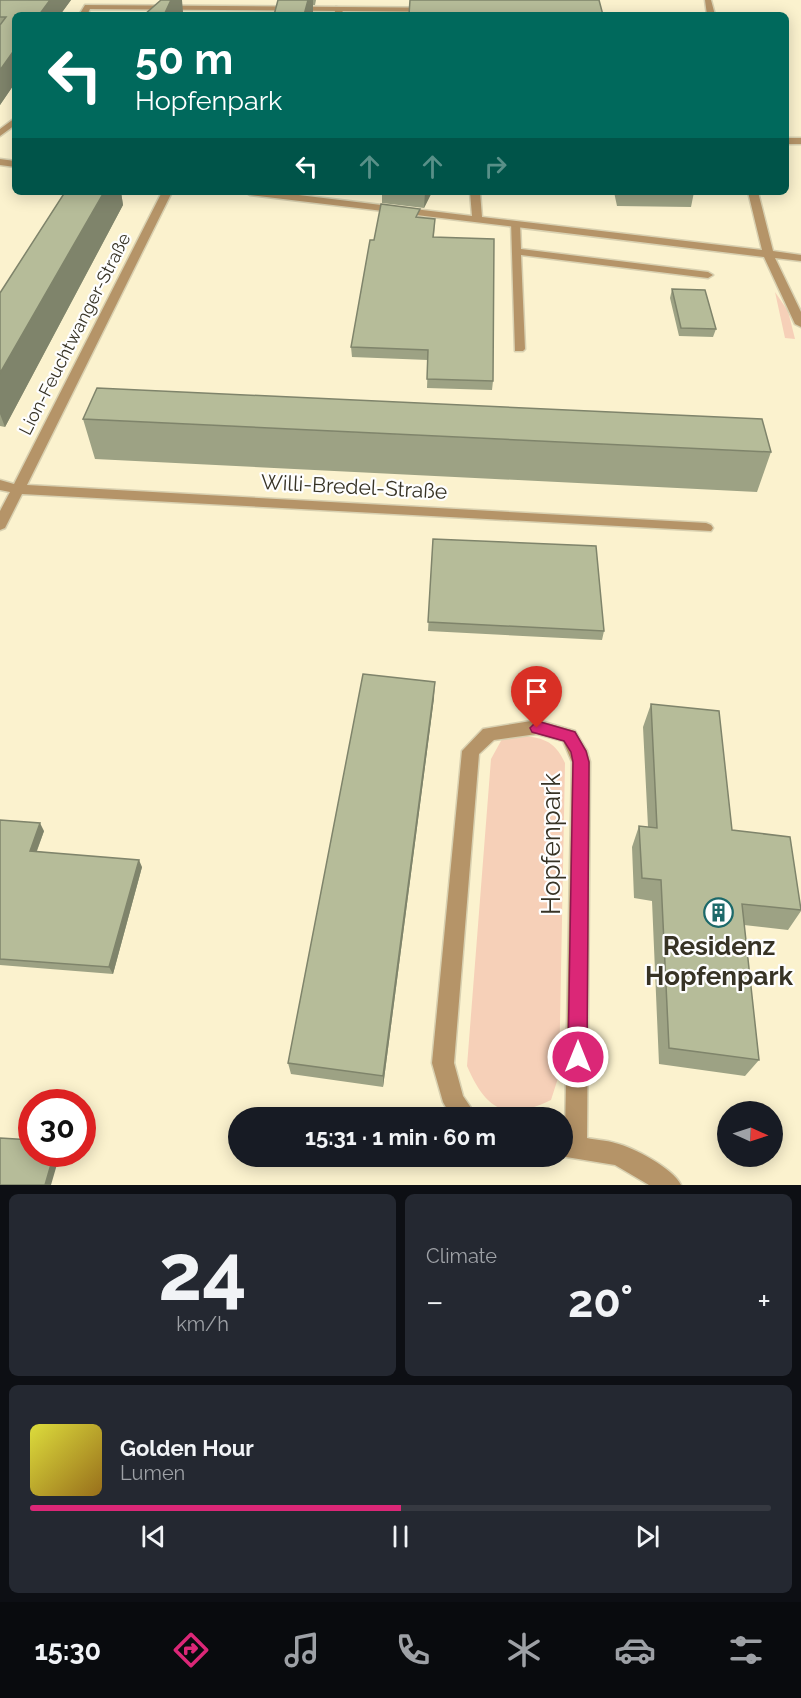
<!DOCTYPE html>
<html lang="en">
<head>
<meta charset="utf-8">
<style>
  :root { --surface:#171b24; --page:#242831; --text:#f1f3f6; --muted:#9ea1a6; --line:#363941; --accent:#db2777 }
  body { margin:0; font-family:Raleway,sans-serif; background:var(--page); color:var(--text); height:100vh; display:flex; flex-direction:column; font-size:22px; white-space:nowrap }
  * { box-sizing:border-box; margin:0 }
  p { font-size:20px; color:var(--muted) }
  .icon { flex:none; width:33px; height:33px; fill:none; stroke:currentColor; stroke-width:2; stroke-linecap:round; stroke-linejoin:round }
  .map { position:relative; height:1185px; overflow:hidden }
  .panel { display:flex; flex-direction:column; gap:9px; padding:9px; background:#0d0f14; flex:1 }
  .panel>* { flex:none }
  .guide { position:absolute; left:12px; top:12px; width:777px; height:183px; border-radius:9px; box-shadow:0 3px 15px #0003; background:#00695c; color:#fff; overflow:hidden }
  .needle { width:39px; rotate:93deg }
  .buttons { position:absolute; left:717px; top:1101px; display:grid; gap:12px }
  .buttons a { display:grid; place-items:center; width:66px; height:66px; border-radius:50%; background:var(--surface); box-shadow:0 3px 15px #0003; font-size:30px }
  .speed { position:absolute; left:18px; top:1089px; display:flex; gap:12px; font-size:30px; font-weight:700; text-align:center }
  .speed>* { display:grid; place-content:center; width:78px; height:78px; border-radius:50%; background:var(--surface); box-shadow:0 3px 15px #0003; line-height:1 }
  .speed .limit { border:9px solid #d22; background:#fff; color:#111 }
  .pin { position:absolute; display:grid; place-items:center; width:51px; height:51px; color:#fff; margin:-62px -26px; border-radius:50% 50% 50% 0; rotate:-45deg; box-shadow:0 0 6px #0007 }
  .pin .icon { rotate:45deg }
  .me { position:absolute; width:66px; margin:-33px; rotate:0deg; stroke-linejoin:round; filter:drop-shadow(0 0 4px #0008) }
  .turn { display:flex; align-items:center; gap:21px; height:126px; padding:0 24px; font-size:27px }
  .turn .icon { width:78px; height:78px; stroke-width:2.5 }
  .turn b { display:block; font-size:42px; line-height:51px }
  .lanes { display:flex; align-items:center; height:57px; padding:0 24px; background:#0003; justify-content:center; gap:30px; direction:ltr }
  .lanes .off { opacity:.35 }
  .big { font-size:45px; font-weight:700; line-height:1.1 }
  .panel .widget { flex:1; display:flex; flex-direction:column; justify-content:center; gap:9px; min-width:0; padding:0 21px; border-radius:9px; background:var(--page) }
  .panel .dial { align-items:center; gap:0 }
  .dial b { font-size:78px; line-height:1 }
  .song { display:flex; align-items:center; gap:18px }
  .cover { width:72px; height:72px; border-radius:9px; background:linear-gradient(135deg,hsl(60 70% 55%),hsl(40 70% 35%)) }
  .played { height:6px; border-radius:3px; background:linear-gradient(90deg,var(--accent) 50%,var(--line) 50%) }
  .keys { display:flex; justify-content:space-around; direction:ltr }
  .heat { display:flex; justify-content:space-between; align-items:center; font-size:33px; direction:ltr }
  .panel .tiles { flex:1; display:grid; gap:9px; grid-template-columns:1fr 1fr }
  .widget:last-child { grid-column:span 2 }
  .trip { position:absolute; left:228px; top:1107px; width:345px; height:60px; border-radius:30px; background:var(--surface); box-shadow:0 3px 15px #0003; font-weight:700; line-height:60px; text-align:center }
  .dock { display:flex; height:96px; justify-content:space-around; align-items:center; background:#090b0e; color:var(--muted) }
  .dock .icon { width:42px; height:42px }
  .dock .current { color:var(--accent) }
  .dock b { font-size:27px; color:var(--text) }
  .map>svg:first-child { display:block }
</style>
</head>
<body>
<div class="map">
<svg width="801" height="1185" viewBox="0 0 801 1185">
  <rect width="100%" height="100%" fill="#fbf2ce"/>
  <path fill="#f6d0b8" d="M 775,292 L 788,311 L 795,339 L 785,338 Z
    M 517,735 C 542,738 554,739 565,763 L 559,1075 L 551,1100 C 506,1122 486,1110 467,1066 L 491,759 L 502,739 Z"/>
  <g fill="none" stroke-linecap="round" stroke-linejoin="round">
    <defs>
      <path id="lane" d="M 336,7 L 343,9 L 342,15 L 334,15 Z
        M 511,221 L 520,223 L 521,249 L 708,272 L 713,275 L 708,278 L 521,255 L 525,349 L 523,351 L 515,351 Z"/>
      <path id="street" d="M 705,0 L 711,0 L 715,15 L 707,15 Z
        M 85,5 L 463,8 L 467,10 L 467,15 L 459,15 L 459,12 L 90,9 L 87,15 L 79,15 Z
        M 15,118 L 15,125 L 0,136 L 0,129 Z
        M 786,138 L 801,138 L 801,144 L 786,144 Z
        M 0,159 L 15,161 L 15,167 L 0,165 Z
        M 162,192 L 172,192 L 27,485 L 706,523 L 711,525 L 713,528 L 711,531 L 22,494 L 5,528 L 0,530 L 0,511 L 10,492 L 0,490 L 0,480 L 14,484 Z
        M 245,192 L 274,192 L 472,216 L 470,192 L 480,192 L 482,217 L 762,250 L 748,192 L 758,192 L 773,251 L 801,255 L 801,261 L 775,258 L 801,312 L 801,327 L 795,324 L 764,257 L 250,195 Z
        M 537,720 L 575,731 L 587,751 L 590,762 L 587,1138 C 596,1140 606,1140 615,1143 C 633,1147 674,1169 681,1185 L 649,1185 L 615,1165 L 560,1156 L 562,1156 L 562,1135 L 565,1135 L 572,762 L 563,741 L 537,734 L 494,740 L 479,754 L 454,1063 L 463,1096 L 478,1118 L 452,1118 L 443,1102 L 432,1063 L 462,751 L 483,729 Z"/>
    </defs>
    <use href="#lane" stroke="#d8d0b0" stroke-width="3"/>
    <use href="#street" stroke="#d8d0b0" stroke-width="3"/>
    <use href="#lane" fill="#b59468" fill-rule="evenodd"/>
    <use href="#street" fill="#b59468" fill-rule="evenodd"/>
  </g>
  <path fill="#9da284" d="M 0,0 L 71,0 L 60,15 L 15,15 L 15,83 L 0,105 Z
    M 278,0 L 316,0 L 315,5 L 313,5 L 313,15 L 274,15 Z
    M 65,192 L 121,192 L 123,205 L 5,427 L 0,426 L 0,293 Z
    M 382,192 L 432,192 L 424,208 L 382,203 Z
    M 614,192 L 694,192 L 691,207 L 617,206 Z
    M 420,218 L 435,219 L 434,237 L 493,381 L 492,390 L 427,388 L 428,360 L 352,357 L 351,347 Z
    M 672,289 L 716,329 L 713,337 L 679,336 L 670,298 Z
    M 83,419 L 771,452 L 757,492 L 95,459 Z
    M 433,539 L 604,631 L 602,640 L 428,631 Z
    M 434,698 L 383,1087 L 291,1074 L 288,1063 Z
    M 651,704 L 732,830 L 801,911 L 788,930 L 744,925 L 759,1060 L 745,1076 L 659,1064 L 652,901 L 634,898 L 632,847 L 639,826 L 648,827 L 643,727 Z
    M 0,820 L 44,831 L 37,851 L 142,867 L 113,974 L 0,965 Z"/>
  <path fill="#7f846b" d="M 50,0 L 71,0 L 60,15 L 39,15 Z
    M 171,0 L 182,0 L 183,12 L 182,15 L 164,15 Z
    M 308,0 L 313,0 L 313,15 L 304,15 Z
    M 15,49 L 15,83 L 0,105 L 0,70 Z
    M 104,192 L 121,192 L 123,205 L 5,427 L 0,414 L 0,373 Z
    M 425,192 L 432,192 L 424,208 Z
    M 435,682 L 434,698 L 383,1087 L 383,1076 Z
    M 40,823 L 44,831 L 34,858 L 30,851 Z
    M 139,860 L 142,867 L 113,974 L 109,967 Z
    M 54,1154 L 60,1154 L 51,1185 L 45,1185 Z"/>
  <path fill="#b6bc99" stroke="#7f846b" stroke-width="1.5" d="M 0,0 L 50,0 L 39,15 L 15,15 L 15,49 L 0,70 L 0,25 L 6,17 L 0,17 Z
    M 161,0 L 171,0 L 164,15 L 144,15 Z
    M 278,0 L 308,0 L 304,15 L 274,15 Z
    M 410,0 L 599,0 L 603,15 L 409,15 Z
    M 65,192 L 104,192 L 0,373 L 0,293 Z
    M 381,204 L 420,209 L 416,217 L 435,219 L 433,237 L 494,239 L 493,381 L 427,379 L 428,350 L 351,347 L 370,240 L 374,240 Z
    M 672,289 L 705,290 L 716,329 L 681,328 Z
    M 97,388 L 762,419 L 771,452 L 83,419 Z
    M 433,539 L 596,546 L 604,631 L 428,622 Z
    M 363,674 L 435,682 L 383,1076 L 288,1063 Z
    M 651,704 L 719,711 L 732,830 L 790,837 L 801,910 L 742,904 L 759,1060 L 669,1048 L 661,880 L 642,878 L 639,826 L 657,828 Z
    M 0,820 L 40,823 L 30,851 L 139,860 L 109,967 L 0,959 Z
    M 0,1138 L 32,1140 L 32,1154 L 54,1154 L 45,1185 L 0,1185 Z"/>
  <path fill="#db2777" stroke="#8e194d" stroke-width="1.5" d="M 537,721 L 575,732 L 586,751 L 589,762 L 587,1057 L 584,1064 L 578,1067 L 571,1064 L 568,1057 L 573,762 L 571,752 L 564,741 L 532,732 L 530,728 Z"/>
  <defs>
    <symbol id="building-ring" viewBox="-11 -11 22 22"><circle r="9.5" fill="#fefefe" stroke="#1c696a" stroke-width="1.5"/><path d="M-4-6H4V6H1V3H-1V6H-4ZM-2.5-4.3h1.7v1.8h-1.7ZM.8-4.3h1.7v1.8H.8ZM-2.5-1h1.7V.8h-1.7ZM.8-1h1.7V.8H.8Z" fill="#1c696a"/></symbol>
  </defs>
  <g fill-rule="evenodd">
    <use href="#building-ring" x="702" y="896" width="33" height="33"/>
  </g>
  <g text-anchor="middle" stroke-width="4.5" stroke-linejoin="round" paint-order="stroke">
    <g font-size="18" fill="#373325" stroke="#fefefe">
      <text transform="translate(75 334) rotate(-63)" y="6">Lion-Feuchtwanger-Straße</text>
    </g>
    <g font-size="21" fill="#373325" stroke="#fefefe">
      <text transform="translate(354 487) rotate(3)" y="7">Willi-Bredel-Straße</text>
    </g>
    <g font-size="26" fill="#373325" stroke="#fefefe">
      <text transform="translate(551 844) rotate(-90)" y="9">Hopfenpark</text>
    </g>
    <g font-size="26" font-weight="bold" fill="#373325" stroke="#fefefe">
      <text x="719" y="955">Residenz<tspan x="719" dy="30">Hopfenpark</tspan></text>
    </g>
  </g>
</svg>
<div class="buttons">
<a><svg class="needle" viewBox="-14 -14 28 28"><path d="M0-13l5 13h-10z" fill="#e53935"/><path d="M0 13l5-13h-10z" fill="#9ea1a6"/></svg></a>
</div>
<div class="speed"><div class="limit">30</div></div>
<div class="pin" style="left:537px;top:728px;background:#d93025"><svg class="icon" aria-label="arrive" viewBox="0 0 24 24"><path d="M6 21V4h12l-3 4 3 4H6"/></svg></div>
<svg class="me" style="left:578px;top:1057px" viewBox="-20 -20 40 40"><circle r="17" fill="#db2777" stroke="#fff" stroke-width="3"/><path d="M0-11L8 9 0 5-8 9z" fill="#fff"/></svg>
<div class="trip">15:31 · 1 min · 60 m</div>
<div class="guide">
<div class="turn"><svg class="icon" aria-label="left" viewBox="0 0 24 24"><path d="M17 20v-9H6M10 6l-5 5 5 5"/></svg><div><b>50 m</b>Hopfenpark</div></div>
<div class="lanes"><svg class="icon" aria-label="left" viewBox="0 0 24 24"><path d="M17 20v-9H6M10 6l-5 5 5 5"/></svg><svg class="icon off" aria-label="ahead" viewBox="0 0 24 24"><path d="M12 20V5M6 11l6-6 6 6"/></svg><svg class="icon off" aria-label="ahead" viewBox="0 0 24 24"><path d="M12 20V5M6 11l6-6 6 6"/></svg><svg class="icon off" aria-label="right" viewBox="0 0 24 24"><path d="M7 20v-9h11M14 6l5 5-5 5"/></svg></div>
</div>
</div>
<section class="panel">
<div class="tiles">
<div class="widget dial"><b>24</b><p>km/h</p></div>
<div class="widget"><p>Climate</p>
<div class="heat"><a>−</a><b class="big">20°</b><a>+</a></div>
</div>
<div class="widget">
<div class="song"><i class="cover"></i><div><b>Golden Hour</b><p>Lumen</p></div></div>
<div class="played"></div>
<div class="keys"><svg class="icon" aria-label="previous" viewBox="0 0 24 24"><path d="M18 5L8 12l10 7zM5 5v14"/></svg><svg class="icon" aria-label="pause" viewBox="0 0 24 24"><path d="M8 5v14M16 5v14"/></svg><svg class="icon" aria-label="next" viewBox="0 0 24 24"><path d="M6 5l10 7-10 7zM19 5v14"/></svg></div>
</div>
</div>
</section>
<nav class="dock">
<b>15:30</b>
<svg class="icon current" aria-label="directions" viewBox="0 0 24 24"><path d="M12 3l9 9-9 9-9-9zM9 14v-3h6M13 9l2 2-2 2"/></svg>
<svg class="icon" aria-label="music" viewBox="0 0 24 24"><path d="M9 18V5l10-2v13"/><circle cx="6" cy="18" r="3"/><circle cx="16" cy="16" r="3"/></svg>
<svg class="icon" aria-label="phone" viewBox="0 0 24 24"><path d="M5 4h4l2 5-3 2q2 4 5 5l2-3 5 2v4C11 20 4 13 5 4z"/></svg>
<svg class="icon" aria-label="climate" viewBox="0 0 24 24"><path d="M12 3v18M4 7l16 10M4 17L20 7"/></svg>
<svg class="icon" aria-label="car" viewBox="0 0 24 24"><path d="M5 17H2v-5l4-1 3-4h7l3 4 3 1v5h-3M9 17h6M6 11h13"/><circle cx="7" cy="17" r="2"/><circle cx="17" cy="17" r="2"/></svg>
<svg class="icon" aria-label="filters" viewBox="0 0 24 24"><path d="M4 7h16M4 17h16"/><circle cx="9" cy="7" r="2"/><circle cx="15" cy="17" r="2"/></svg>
</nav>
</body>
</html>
